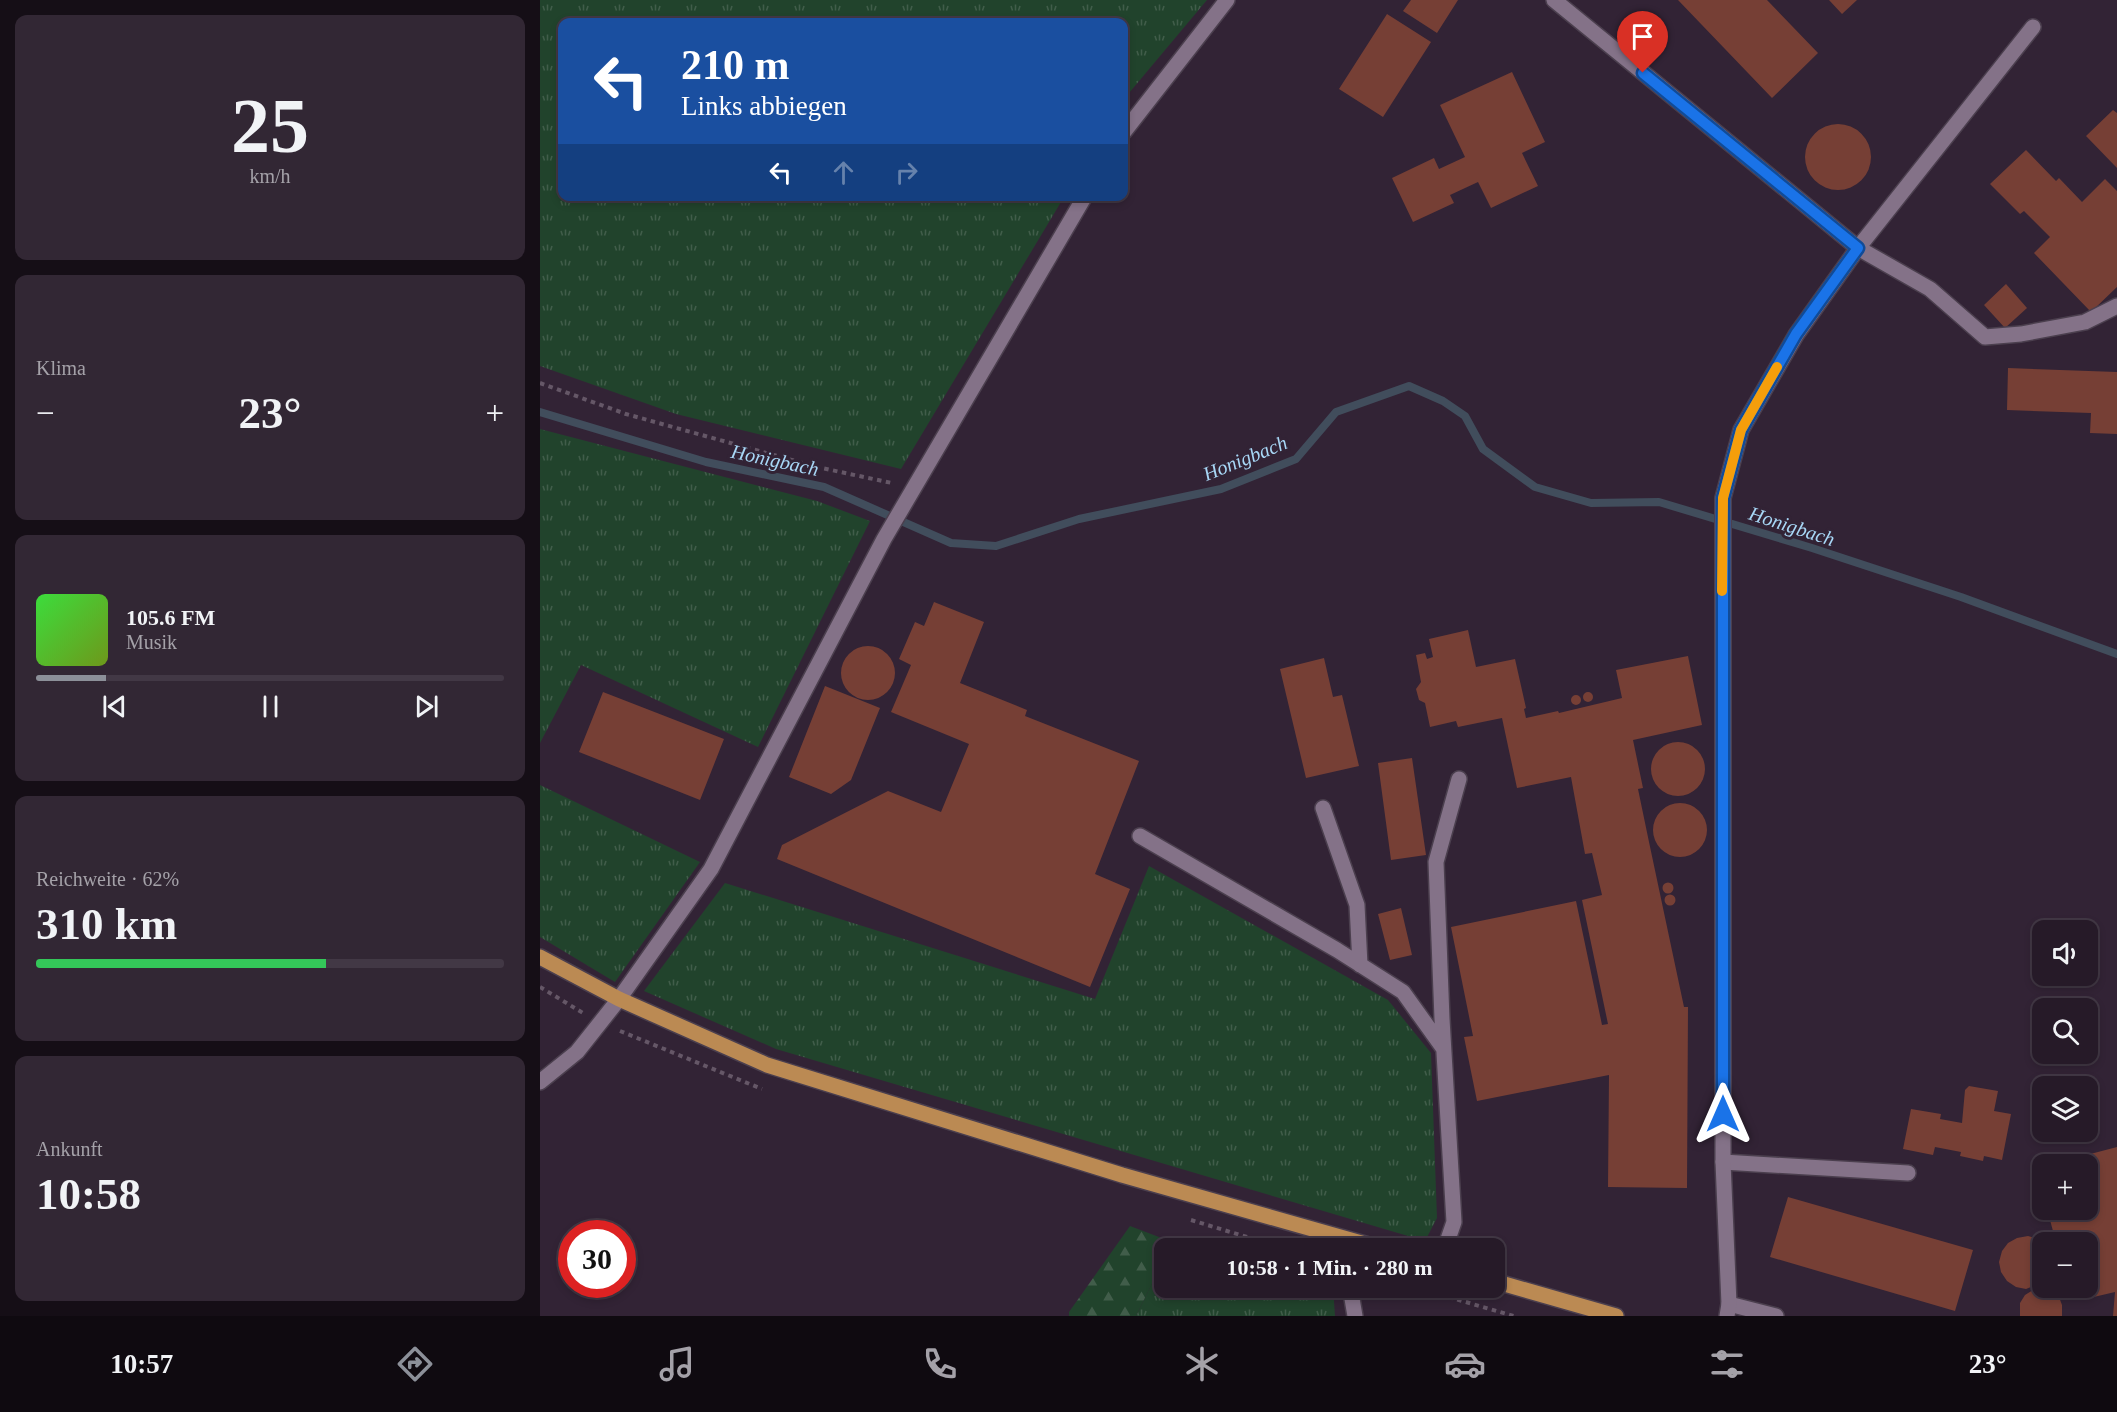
<!DOCTYPE html>
<html lang="de">
<head>
<meta charset="utf-8">
<style>
  :root { --surface:#261a28; --page:#322734; --text:#f1f3f6; --muted:#a4a1a8; --line:#423845; --accent:#8c9099 }
  body { margin:0; font-family:"Times New Roman",serif; background:var(--page); color:var(--text); height:100vh; display:flex; flex-direction:column; font-size:22px; white-space:nowrap }
  * { box-sizing:border-box; margin:0 }
  p { font-size:20px; color:var(--muted) }
  .icon { flex:none; width:33px; height:33px; fill:none; stroke:currentColor; stroke-width:2; stroke-linecap:round; stroke-linejoin:round }
  .map { position:relative; flex:1; overflow:hidden }
  .side { display:flex; flex-direction:column; gap:15px; padding:15px; background:#150e16; width:540px }
  .side>* { flex:none }
  .top-card { position:absolute; left:18px; top:18px; width:570px; height:183px; border-radius:12px; box-shadow:0 3px 9px #0003,0 0 0 2px var(--line); background:#1a4fa0; color:#fff; overflow:hidden }
  .fabs { position:absolute; left:1492px; top:920px; display:grid; gap:12px }
  .fabs a { display:grid; place-items:center; width:66px; height:66px; border-radius:12px; background:var(--surface); box-shadow:0 3px 9px #0003,0 0 0 2px var(--line); font-size:30px }
  .speed { position:absolute; left:18px; top:1220px; display:flex; gap:12px; font-size:30px; font-weight:700; text-align:center }
  .speed>* { display:grid; place-content:center; width:78px; height:78px; border-radius:50%; background:var(--surface); box-shadow:0 3px 9px #0003,0 0 0 2px var(--line); line-height:1 }
  .speed .limit { border:9px solid #d22; background:#fff; color:#111 }
  .pin { position:absolute; display:grid; place-items:center; width:51px; height:51px; color:#fff; margin:-62px -26px; border-radius:50% 50% 50% 0; rotate:-45deg; box-shadow:0 0 6px #0007 }
  .pin .icon { rotate:45deg }
  .me { position:absolute; width:66px; margin:-33px; rotate:0deg; stroke-linejoin:round; filter:drop-shadow(0 0 4px #0008) }
  .turn { display:flex; align-items:center; gap:21px; height:126px; padding:0 24px; font-size:27px }
  .turn .icon { width:78px; height:78px; stroke-width:2.5 }
  .turn b { display:block; font-size:42px; line-height:51px }
  .lanes { display:flex; align-items:center; height:57px; padding:0 24px; background:#0003; justify-content:center; gap:30px; direction:ltr }
  .lanes .off { opacity:.35 }
  .big { font-size:45px; font-weight:600; line-height:1.1 }
  .side .tile { flex:1; display:flex; flex-direction:column; justify-content:center; gap:9px; min-width:0; padding:0 21px; border-radius:12px; background:var(--page) }
  .side .dial { align-items:center; gap:0 }
  .dial b { font-size:78px; line-height:1 }
  .song { display:flex; align-items:center; gap:18px }
  .cover { width:72px; height:72px; border-radius:9px; background:linear-gradient(135deg,hsl(120 70% 55%),hsl(80 70% 35%)) }
  .played { height:6px; border-radius:3px; background:linear-gradient(90deg,var(--accent) 15%,var(--line) 15%) }
  .keys { display:flex; justify-content:space-around; direction:ltr }
  .heat { display:flex; justify-content:space-between; align-items:center; font-size:33px; direction:ltr }
  .charge { height:9px; border-radius:4px; background:linear-gradient(90deg,#34c759 62%,var(--line) 0) }
  .trip { position:absolute; left:614px; top:1238px; width:351px; height:60px; border-radius:12px; background:var(--surface); box-shadow:0 3px 9px #0003,0 0 0 2px var(--line); font-weight:600; line-height:60px; text-align:center }
  .menu { display:flex; height:96px; justify-content:space-around; align-items:center; background:#0f0a10; color:var(--muted) }
  .menu .icon { width:42px; height:42px }
  .menu .on { color:var(--accent) }
  .menu b { font-size:27px; color:var(--text) }
  main { display:flex; flex:1; min-height:0 }
  .map>svg:first-child { display:block }
</style>
</head>
<body>
<main>
<section class="side">
<div class="tile dial"><b>25</b><p>km/h</p></div>
<div class="tile"><p>Klima</p>
<div class="heat"><a>−</a><b class="big">23°</b><a>+</a></div>
</div>
<div class="tile">
<div class="song"><i class="cover"></i><div><b>105.6 FM</b><p>Musik</p></div></div>
<div class="played"></div>
<div class="keys"><svg class="icon" aria-label="previous" viewBox="0 0 24 24"><path d="M18 5L8 12l10 7zM5 5v14"/></svg><svg class="icon" aria-label="pause" viewBox="0 0 24 24"><path d="M8 5v14M16 5v14"/></svg><svg class="icon" aria-label="next" viewBox="0 0 24 24"><path d="M6 5l10 7-10 7zM19 5v14"/></svg></div>
</div>
<div class="tile"><p>Reichweite · 62%</p><b class="big">310 km</b><div class="charge"></div></div>
<div class="tile"><p>Ankunft</p><b class="big">10:58</b></div>
</section>
<div class="map">
<svg width="1577" height="1316" viewBox="0 0 1577 1316">
  <defs>
    <pattern id="grass-tufts" width="24" height="20" patternUnits="userSpaceOnUse" patternTransform="scale(1.5)"><rect width="24" height="20" fill="#21432c"/><path d="M3 7l-1-3M5 7V3M7 7l1-3M15 17l-1-3M17 17v-4M19 17l1-3" fill="none" stroke="#415d4a"/></pattern>
    <pattern id="forest-firs" width="22" height="20" patternUnits="userSpaceOnUse" patternTransform="scale(1.5)"><rect width="22" height="20" fill="#21432c"/><path d="M5 1l3.5 6h-7zM16 11l3.5 6h-7z" fill="#415d4a"/></pattern>
  </defs>
  <rect width="100%" height="100%" fill="#322335"/>
  <path fill="url(#grass-tufts)" d="M 0,0 L 667,0 L 584,99 L 584,22 L 22,22 L 22,196 L 524,197 L 361,469 L 136,414 L 0,366 Z
    M 0,429 L 277,501 L 330,521 L 218,747 L 41,665 L 0,743 Z
    M 0,785 L 160,862 L 75,982 L 0,937 Z
    M 609,866 L 848,1000 L 891,1053 L 897,1218 L 885,1241 L 236,1049 L 104,991 L 185,883 L 555,999 Z
    M 624,1259 L 624,1287 L 793,1287 L 795,1316 L 596,1316 Z"/>
  <path fill="url(#forest-firs)" d="M 590,1226 L 632,1242 L 629,1248 L 624,1248 L 624,1259 L 596,1316 L 529,1316 L 529,1312 Z"/>
  <g fill="none" stroke-linecap="round" stroke-linejoin="round">
    <path stroke="#414d5c" stroke-width="8" d="M 0,412 L 166,462 L 284,487 L 411,543 L 456,546 L 539,519 L 681,489 L 756,459 L 796,412 L 869,386 L 903,401 L 925,416 L 943,449 L 995,487 L 1051,503 L 1119,502 L 1272,548 L 1421,597 L 1577,654"/>
  </g>
  <path fill="#763f35" d="M 871,0 L 918,0 L 897,33 L 863,11 Z
    M 1138,0 L 1227,0 L 1278,53 L 1232,98 Z
    M 1289,0 L 1317,0 L 1302,14 Z
    M 847,14 L 891,42 L 843,117 L 799,89 Z
    M 972,72 L 1005,142 L 982,153 L 998,186 L 951,208 L 938,182 L 910,195 L 914,203 L 873,222 L 852,178 L 894,158 L 899,169 L 925,157 L 900,105 Z
    M 1573,110 L 1577,113 L 1577,168 L 1546,136 Z
    M1265 157a33 33 0 1 1 66 0a33 33 0 1 1-66 0Z
    M 1486,150 L 1516,181 L 1519,178 L 1542,202 L 1565,179 L 1577,191 L 1577,287 L 1551,312 L 1494,253 L 1510,237 L 1484,211 L 1480,214 L 1450,184 Z
    M 1466,284 L 1487,308 L 1465,328 L 1444,305 Z
    M 1468,368 L 1577,372 L 1577,434 L 1550,433 L 1551,413 L 1467,410 Z
    M 394,602 L 444,622 L 420,683 L 487,710 L 485,716 L 599,761 L 555,874 L 590,889 L 550,987 L 237,859 L 242,845 L 348,791 L 401,812 L 429,744 L 351,712 L 371,665 L 359,659 L 375,622 L 384,626 Z
    M 928,630 L 936,667 L 975,659 L 986,708 L 984,709 L 986,718 L 1018,711 L 1019,713 L 1082,698 L 1076,670 L 1148,656 L 1162,725 L 1093,740 L 1103,788 L 1098,789 L 1109,842 L 1144,1007 L 1148,1007 L 1147,1188 L 1068,1187 L 1069,1075 L 937,1101 L 924,1037 L 933,1036 L 911,927 L 1036,901 L 1062,1025 L 1068,1024 L 1042,900 L 1062,895 L 1052,853 L 1045,854 L 1031,777 L 977,788 L 962,718 L 918,727 L 916,721 L 890,727 L 885,703 L 879,700 L 876,689 L 881,682 L 876,655 L 885,653 L 887,659 L 893,657 L 889,639 Z
    M301 673a27 27 0 1 1 54 0a27 27 0 1 1-54 0Z
    M 784,658 L 793,697 L 802,695 L 819,766 L 766,778 L 740,669 Z
    M 285,686 L 340,708 L 311,780 L 291,794 L 249,777 Z
    M1043 697a5 5 0 1 1 10 0a5 5 0 1 1-10 0Z
    M 63,692 L 184,739 L 160,800 L 39,752 Z
    M1031 700a5 5 0 1 1 10 0a5 5 0 1 1-10 0Z
    M1111 769a27 27 0 1 1 54 0a27 27 0 1 1-54 0Z
    M 872,758 L 886,855 L 851,860 L 838,763 Z
    M1113 830a27 27 0 1 1 54 0a27 27 0 1 1-54 0Z
    M1122.5 888a5.5 5.5 0 1 1 11 0a5.5 5.5 0 1 1-11 0Z
    M1124.5 900a5.5 5.5 0 1 1 11 0a5.5 5.5 0 1 1-11 0Z
    M 861,908 L 872,955 L 850,960 L 838,914 Z
    M 1429,1086 L 1458,1091 L 1454,1111 L 1471,1114 L 1462,1160 L 1444,1156 L 1443,1161 L 1420,1156 L 1421,1152 L 1395,1147 L 1393,1155 L 1363,1149 L 1371,1109 L 1401,1114 L 1400,1119 L 1422,1123 L 1425,1090 Z
    M 1577,1147 L 1577,1316 L 1573,1316 L 1575,1292 L 1541,1300 L 1537,1287 L 1548,1287 L 1548,1242 L 1516,1242 L 1507,1209 L 1548,1209 L 1548,1164 L 1516,1163 Z
    M 1503,1167 L 1503,1190 L 1502,1190 L 1497,1168 Z
    M 1248,1197 L 1433,1250 L 1415,1311 L 1230,1257 Z
    M 1488,1236 L 1498,1239 L 1503,1243 L 1503,1282 L 1486,1289 L 1476,1287 L 1467,1281 L 1461,1272 L 1459,1262 L 1462,1251 L 1468,1243 L 1477,1238 Z
    M 1502,1288 L 1511,1291 L 1519,1297 L 1522,1305 L 1522,1316 L 1480,1316 L 1480,1303 L 1485,1295 L 1493,1290 Z"/>
  <g fill="none" stroke-linecap="round" stroke-linejoin="round">
    <defs>
      <path id="service" d="M 1493,27 L 1318,248 L 1390,289 L 1445,337 L 1481,334 L 1545,322 L 1577,306
        M 783,808 L 817,905 L 820,965
        M 600,836 L 797,950 L 863,992 L 903,1048
        M 1183,1162 L 1368,1173
        M 905,1248 L 914,1222 L 902,1019 L 896,862 L 919,779
        M 1189,1304 L 1236,1316"/>
      <path id="minor" d="M 1014,0 L 1318,248 L 1256,335 L 1201,430 L 1183,498 L 1183,1162 L 1189,1304 L 1187,1316
        M 584,132 L 687,0
        M 0,1082 L 37,1052 L 79,999 L 171,869 L 344,539 L 545,196
        M 810,1287 L 815,1316"/>
      <path id="primary" d="M 0,957 L 79,999 L 227,1065 L 582,1175 L 839,1248
        M 954,1281 L 1076,1316"/>
    </defs>
    <use href="#service" stroke="#4b3f4e" stroke-width="18"/>
    <use href="#minor" stroke="#4b3f4e" stroke-width="18"/>
    <use href="#primary" stroke="#4b3f4e" stroke-width="18"/>
    <path stroke="#655767" stroke-width="4" stroke-dasharray="4.5 4.5" stroke-linecap="butt" d="M 0,383 L 86,414 L 277,467 L 352,483
      M 0,987 L 43,1013
      M 80,1031 L 222,1089
      M 651,1220 L 743,1248
      M 874,1287 L 974,1316"/>
    <use href="#service" stroke="#847288" stroke-width="15"/>
    <use href="#minor" stroke="#847288" stroke-width="15"/>
    <use href="#primary" stroke="#bb8a53" stroke-width="15"/>
  </g>
  <g fill="none" stroke-linecap="round" stroke-linejoin="round">
    <defs>
      <path id="route" d="M 1103,73 L 1318,248 L 1256,334 L 1201,430 L 1183,498 L 1183,1114"/>
    </defs>
    <use href="#route" stroke="#114b97" stroke-width="15"/>
    <use href="#route" stroke="#1a73e8" stroke-width="10"/>
    <path stroke="#f59e0b" stroke-width="10" d="M 1182,591 L 1183,498 L 1201,430 L 1237,367"/>
  </g>
  <g text-anchor="middle" stroke-width="6" stroke-linejoin="round" paint-order="stroke">
    <g font-size="20" font-style="italic" fill="#a8d7f6" stroke="#322335">
      <text transform="translate(705 458) rotate(-22)" y="7">Honigbach</text>
      <text transform="translate(235 460) rotate(12)" y="7">Honigbach</text>
      <text transform="translate(1252 526) rotate(18)" y="7">Honigbach</text>
    </g>
  </g>
</svg>
<div class="fabs">
<a><svg class="icon" aria-label="sound" viewBox="0 0 24 24"><path d="M4 9h4l5-4v14l-5-4H4zM17 9q2 3 0 6"/></svg></a>
<a><svg class="icon" aria-label="search" viewBox="0 0 24 24"><circle cx="10" cy="10" r="6"/><path d="M15 15l6 6"/></svg></a>
<a><svg class="icon" aria-label="layers" viewBox="0 0 24 24"><path d="M12 4l9 5-9 5-9-5zM3 14l9 5 9-5"/></svg></a>
<a>+</a>
<a>−</a>
</div>
<div class="speed"><div class="limit">30</div></div>
<div class="pin" style="left:1103px;top:73px;background:#d93025"><svg class="icon" aria-label="arrive" viewBox="0 0 24 24"><path d="M6 21V4h12l-3 4 3 4H6"/></svg></div>
<svg class="me" style="left:1183px;top:1114px" viewBox="-20 -20 40 40"><path d="M0-17L14 15 0 8-14 15z" fill="#1a73e8" stroke="#fff" stroke-width="4"/></svg>
<div class="trip">10:58 · 1 Min. · 280 m</div>
<div class="top-card">
<div class="turn"><svg class="icon" aria-label="left" viewBox="0 0 24 24"><path d="M17 20v-9H6M10 6l-5 5 5 5"/></svg><div><b>210 m</b>Links abbiegen</div></div>
<div class="lanes"><svg class="icon" aria-label="left" viewBox="0 0 24 24"><path d="M17 20v-9H6M10 6l-5 5 5 5"/></svg><svg class="icon off" aria-label="ahead" viewBox="0 0 24 24"><path d="M12 20V5M6 11l6-6 6 6"/></svg><svg class="icon off" aria-label="right" viewBox="0 0 24 24"><path d="M7 20v-9h11M14 6l5 5-5 5"/></svg></div>
</div>
</div>
</main>
<nav class="menu">
<b>10:57</b>
<svg class="icon on" aria-label="directions" viewBox="0 0 24 24"><path d="M12 3l9 9-9 9-9-9zM9 14v-3h6M13 9l2 2-2 2"/></svg>
<svg class="icon" aria-label="music" viewBox="0 0 24 24"><path d="M9 18V5l10-2v13"/><circle cx="6" cy="18" r="3"/><circle cx="16" cy="16" r="3"/></svg>
<svg class="icon" aria-label="phone" viewBox="0 0 24 24"><path d="M5 4h4l2 5-3 2q2 4 5 5l2-3 5 2v4C11 20 4 13 5 4z"/></svg>
<svg class="icon" aria-label="climate" viewBox="0 0 24 24"><path d="M12 3v18M4 7l16 10M4 17L20 7"/></svg>
<svg class="icon" aria-label="car" viewBox="0 0 24 24"><path d="M5 17H2v-5l4-1 3-4h7l3 4 3 1v5h-3M9 17h6M6 11h13"/><circle cx="7" cy="17" r="2"/><circle cx="17" cy="17" r="2"/></svg>
<svg class="icon" aria-label="filters" viewBox="0 0 24 24"><path d="M4 7h16M4 17h16"/><circle cx="9" cy="7" r="2"/><circle cx="15" cy="17" r="2"/></svg>
<b>23°</b>
</nav>
</body>
</html>
